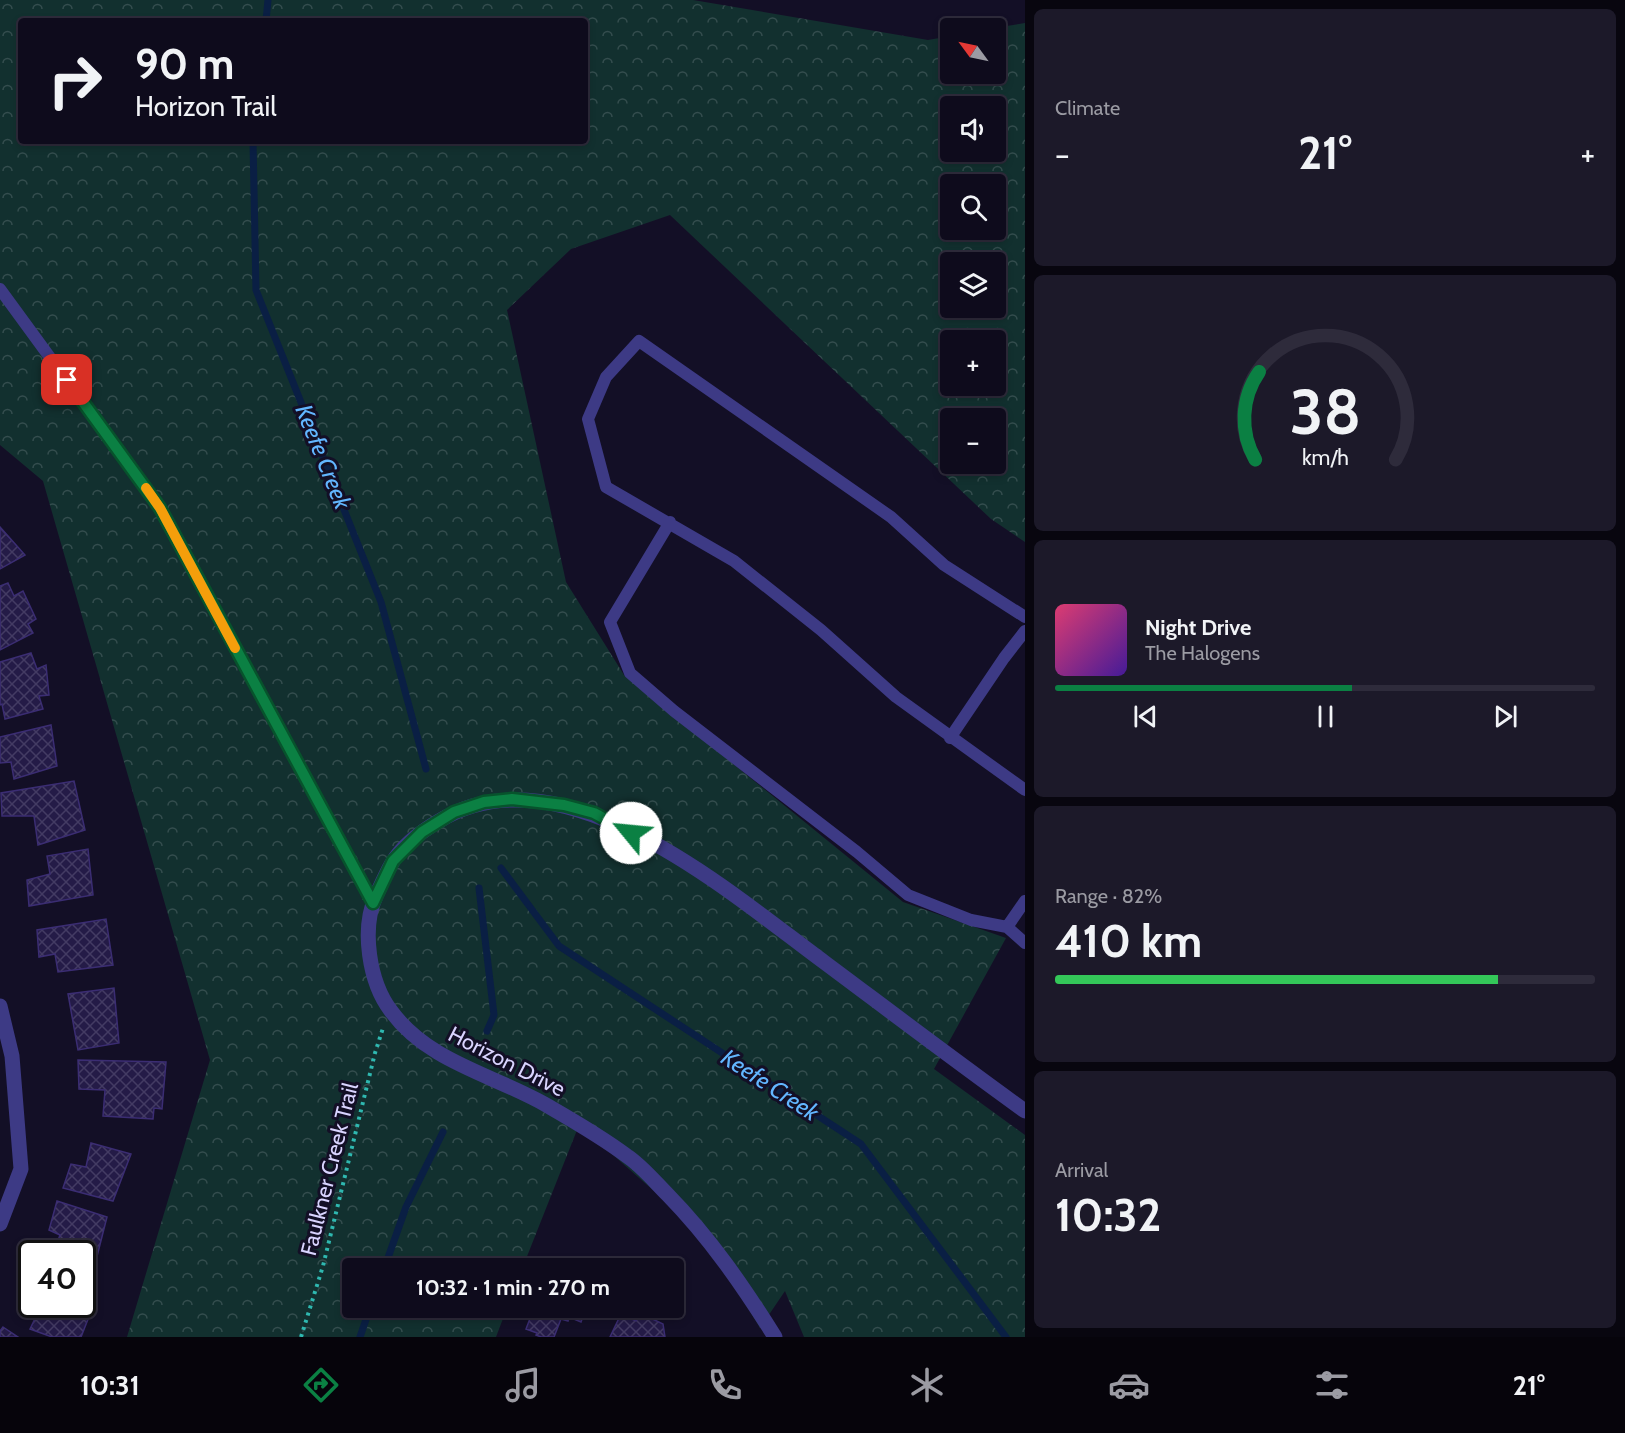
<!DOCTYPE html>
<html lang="en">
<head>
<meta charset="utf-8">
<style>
  :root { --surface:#0e0b1c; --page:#1c1929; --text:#f1f3f6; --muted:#9b9ba3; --line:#2e2b3b; --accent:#0b8043 }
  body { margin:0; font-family:Cabin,sans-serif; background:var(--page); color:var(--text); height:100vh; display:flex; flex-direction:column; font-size:22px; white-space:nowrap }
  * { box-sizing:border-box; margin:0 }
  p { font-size:20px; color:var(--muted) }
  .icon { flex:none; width:33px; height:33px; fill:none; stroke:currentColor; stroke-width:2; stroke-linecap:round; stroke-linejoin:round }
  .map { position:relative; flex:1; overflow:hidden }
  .details { display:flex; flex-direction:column; gap:9px; padding:9px; background:#08060f; width:600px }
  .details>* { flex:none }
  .guide { position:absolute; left:18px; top:18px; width:570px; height:126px; border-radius:6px; box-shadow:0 3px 9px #0003,0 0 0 2px var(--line); background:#0e0b1c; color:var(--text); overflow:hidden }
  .needle { width:39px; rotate:303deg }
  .fabs { position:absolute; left:940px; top:18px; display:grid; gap:12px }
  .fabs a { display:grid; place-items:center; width:66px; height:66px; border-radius:6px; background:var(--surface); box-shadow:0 3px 9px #0003,0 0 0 2px var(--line); font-size:30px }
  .speed { position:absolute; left:18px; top:1240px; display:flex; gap:12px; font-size:30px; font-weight:700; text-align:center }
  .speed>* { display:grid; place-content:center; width:78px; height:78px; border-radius:50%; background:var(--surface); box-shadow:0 3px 9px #0003,0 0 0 2px var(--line); line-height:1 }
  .speed .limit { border:3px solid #111; border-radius:9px; background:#fff; color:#111 }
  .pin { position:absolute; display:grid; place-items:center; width:51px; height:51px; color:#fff; margin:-26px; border-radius:12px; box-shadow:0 3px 9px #0006 }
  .me { position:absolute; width:66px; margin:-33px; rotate:298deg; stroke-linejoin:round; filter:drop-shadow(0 0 4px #0008) }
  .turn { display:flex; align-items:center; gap:21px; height:126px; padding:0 18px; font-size:27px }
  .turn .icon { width:78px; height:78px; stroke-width:2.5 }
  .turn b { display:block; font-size:42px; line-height:51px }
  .big { font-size:45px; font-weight:700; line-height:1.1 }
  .details .tile { flex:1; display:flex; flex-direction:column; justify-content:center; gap:9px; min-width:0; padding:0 21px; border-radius:9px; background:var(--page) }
  .details .dial { align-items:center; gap:0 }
  .dial svg { height:156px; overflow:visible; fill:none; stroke:var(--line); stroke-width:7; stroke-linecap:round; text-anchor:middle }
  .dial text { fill:var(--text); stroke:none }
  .song { display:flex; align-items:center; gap:18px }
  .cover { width:72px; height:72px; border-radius:9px; background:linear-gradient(135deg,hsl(340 70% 55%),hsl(260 70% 35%)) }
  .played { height:6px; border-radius:3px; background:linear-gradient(90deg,var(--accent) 55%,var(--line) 55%) }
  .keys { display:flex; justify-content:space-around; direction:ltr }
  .heat { display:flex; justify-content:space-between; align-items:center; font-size:33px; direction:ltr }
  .charge { height:9px; border-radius:4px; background:linear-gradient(90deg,#34c759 82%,var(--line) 0) }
  .trip { position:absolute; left:342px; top:1258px; width:342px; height:60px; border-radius:6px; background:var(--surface); box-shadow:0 3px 9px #0003,0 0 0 2px var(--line); font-weight:700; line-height:60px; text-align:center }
  .tabs { display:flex; height:96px; justify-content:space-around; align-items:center; background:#06040b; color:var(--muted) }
  .tabs .icon { width:42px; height:42px }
  .tabs .current { color:var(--accent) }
  .tabs b { font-size:27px; color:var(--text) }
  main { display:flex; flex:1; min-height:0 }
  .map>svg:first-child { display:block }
</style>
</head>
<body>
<main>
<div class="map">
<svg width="1025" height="1337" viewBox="0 0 1025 1337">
  <defs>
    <pattern id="forest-crowns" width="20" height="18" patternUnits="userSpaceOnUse" patternTransform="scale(1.5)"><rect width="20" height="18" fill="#12302f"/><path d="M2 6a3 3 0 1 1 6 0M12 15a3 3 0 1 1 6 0" fill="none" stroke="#344d4e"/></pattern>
    <pattern id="building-cross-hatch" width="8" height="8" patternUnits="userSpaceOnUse" patternTransform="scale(1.5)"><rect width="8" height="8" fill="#241b47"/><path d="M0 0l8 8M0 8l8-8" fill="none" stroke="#433b63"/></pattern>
  </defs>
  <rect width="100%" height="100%" fill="#130f26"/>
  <path fill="url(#forest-crowns)" fill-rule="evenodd" d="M 0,0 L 693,0 L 928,40 L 951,36 L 951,74 L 996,74 L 996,28 L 994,28 L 1025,23 L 1025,542 L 991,519 L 670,215 L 571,249 L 507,310 L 566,582 L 624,675 L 903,902 L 1006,938 L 934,1069 L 1025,1135 L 1025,1337 L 804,1337 L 785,1291 L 760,1328 L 705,1236 L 579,1125 L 522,1269 L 352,1269 L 352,1308 L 507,1308 L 496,1337 L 127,1337 L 210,1060 L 43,481 L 0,445 ZM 21,21 L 585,21 L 585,141 L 21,141 ZM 951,106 L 996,106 L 996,152 L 951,152 ZM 951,184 L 996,184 L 996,230 L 951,230 ZM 951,262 L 996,262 L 996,308 L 951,308 ZM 951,340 L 996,340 L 996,386 L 951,386 ZM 951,418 L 996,418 L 996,464 L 951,464 Z"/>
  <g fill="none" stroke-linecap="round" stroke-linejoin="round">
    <path stroke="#0a1f44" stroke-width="7" d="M 266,21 L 268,0
      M 253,141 L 256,290 L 381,602 L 426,769
      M 501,868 L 559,946 L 861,1144 L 1006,1337
      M 479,888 L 494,1015 L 487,1031
      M 384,1269 L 406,1207 L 443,1132
      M 360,1337 L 370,1308"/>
  </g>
  <path fill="url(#building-cross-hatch)" stroke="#3b2d73" stroke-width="1.5" d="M 0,527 L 25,555 L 0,569 Z
    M 8,583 L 14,596 L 23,591 L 36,619 L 28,624 L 33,633 L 0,650 L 0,586 Z
    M 31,653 L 37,669 L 46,665 L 49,695 L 39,696 L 43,709 L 5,719 L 2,704 L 0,705 L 0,662 Z
    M 51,725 L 57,766 L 14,779 L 11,762 L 0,763 L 0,737 Z
    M 74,781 L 85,830 L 38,845 L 34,816 L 2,816 L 1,793 Z
    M 88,849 L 93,895 L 29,906 L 27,880 L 50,874 L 47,856 Z
    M 106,919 L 113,965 L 58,972 L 55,954 L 39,957 L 37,930 Z
    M 114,988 L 119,1043 L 78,1050 L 68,994 Z
    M 78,1060 L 166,1062 L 162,1109 L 154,1108 L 153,1119 L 103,1116 L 105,1090 L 79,1089 Z
    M 91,1143 L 131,1154 L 113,1201 L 63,1188 L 71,1164 L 86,1167 Z
    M 57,1201 L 107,1217 L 92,1276 L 82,1272 L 82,1254 L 53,1254 L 60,1235 L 49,1230 Z
    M 564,1262 L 581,1269 L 561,1269 Z
    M 82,1295 L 96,1299 L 81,1337 L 52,1337 L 30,1329 L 40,1308 L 31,1306 L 32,1304 L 82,1305 Z
    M 534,1308 L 586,1308 L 581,1322 L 569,1317 L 568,1321 L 561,1319 L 554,1337 L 541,1337 L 536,1335 L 537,1333 L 526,1329 Z
    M 640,1313 L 663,1324 L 665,1337 L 610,1337 L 621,1314 L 636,1321 Z
    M 3,1327 L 18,1337 L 0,1337 L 0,1331 Z"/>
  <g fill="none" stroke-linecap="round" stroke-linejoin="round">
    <path stroke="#2fb8b0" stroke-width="4" stroke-dasharray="3 4.5" stroke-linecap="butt" d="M 301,1337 L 323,1266 L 375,1053 L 383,1028"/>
    <path stroke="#3d3a85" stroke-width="12" d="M 0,289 L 160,508 L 373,903
      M 670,522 L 610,622 L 630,673 L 674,711 L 857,852 L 908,895 L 971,920 L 1007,927 L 1025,943
      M 1025,617 L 944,565 L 891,517 L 639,341 L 606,377 L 588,419 L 606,487 L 734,561 L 821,630 L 896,697 L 1025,790
      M 950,738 L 1004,658 L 1025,631
      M 1007,927 L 1025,901"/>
    <path stroke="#3d3a85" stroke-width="15" d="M 0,1006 L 12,1056 L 21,1169 L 0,1224"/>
    <path stroke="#3d3a85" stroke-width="15" d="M 775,1337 C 743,1286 710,1238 668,1195 C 655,1182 642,1166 627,1156 C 602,1137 574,1121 548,1106 C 495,1075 429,1063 391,1011 C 369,982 361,929 376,896 C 381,885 386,873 392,863 C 402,846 422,831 439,821 C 562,745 729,892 824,962 C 891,1012 957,1062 1025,1111"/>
  </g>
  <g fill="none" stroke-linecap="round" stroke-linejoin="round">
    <defs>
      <path id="route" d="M 67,380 L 160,508 L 373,903 L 393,861 L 422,832 L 454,812 L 484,802 L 512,799 L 564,805 L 594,813 L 631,833"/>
    </defs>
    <use href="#route" stroke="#07532c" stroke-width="15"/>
    <use href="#route" stroke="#0b8043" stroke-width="10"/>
    <path stroke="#f59e0b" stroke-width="10" d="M 146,488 L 160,508 L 235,648"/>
  </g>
  <g text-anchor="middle" stroke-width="6" stroke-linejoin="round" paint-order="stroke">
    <g font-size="22" fill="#d9d4ff" stroke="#130f26">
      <text transform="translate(507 1061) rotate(27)" y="8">Horizon Drive</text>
      <text transform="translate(329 1169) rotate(-76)" y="8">Faulkner Creek Trail</text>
    </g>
    <g font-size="24" font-style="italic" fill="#62b6ff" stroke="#130f26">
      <text transform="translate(323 457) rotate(68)" y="8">Keefe Creek</text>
      <text transform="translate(770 1085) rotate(33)" y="8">Keefe Creek</text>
    </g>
  </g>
</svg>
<div class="fabs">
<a><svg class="needle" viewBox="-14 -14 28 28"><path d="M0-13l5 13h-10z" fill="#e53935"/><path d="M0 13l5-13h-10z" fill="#9b9ba3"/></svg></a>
<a><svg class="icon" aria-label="sound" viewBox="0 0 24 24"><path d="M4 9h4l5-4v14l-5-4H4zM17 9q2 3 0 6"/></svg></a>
<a><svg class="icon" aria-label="search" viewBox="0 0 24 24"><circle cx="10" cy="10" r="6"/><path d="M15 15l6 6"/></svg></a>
<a><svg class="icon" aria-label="layers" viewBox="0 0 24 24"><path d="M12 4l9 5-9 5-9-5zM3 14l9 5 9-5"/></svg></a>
<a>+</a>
<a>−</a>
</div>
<div class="speed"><div class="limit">40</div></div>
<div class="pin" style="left:67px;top:380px;background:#d93025"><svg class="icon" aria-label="arrive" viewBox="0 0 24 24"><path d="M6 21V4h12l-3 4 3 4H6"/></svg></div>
<svg class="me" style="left:631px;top:833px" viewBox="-20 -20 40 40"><circle r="19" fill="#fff"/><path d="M0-13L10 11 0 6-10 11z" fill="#0b8043"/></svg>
<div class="trip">10:32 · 1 min · 270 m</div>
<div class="guide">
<div class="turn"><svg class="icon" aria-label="right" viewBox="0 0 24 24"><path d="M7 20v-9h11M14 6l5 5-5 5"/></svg><div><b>90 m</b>Horizon Trail</div></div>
</div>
</div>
<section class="details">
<div class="tile"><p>Climate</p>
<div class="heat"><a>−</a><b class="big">21°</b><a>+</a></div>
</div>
<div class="tile dial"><svg viewBox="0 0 100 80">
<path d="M14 69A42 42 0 1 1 86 69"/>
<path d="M14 69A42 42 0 0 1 16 24" stroke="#0b8043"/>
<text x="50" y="56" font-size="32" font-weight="700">38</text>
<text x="50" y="72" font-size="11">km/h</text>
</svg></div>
<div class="tile">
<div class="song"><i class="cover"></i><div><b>Night Drive</b><p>The Halogens</p></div></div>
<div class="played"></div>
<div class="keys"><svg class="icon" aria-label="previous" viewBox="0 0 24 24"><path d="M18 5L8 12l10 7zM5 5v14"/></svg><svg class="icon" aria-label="pause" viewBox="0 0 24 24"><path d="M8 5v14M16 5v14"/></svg><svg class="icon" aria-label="next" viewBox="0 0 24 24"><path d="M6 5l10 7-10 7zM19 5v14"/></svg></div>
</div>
<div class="tile"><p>Range · 82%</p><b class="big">410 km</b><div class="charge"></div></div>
<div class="tile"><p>Arrival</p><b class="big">10:32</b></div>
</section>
</main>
<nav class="tabs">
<b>10:31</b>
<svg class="icon current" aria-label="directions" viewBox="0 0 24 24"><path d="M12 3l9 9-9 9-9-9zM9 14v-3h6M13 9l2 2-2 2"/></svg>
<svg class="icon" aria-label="music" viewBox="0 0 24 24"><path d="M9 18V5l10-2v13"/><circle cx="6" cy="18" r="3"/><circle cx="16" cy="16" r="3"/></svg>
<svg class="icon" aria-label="phone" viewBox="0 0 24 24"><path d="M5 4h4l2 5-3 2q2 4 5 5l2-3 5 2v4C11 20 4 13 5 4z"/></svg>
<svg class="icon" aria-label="climate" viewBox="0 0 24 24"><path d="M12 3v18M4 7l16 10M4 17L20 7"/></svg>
<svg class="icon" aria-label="car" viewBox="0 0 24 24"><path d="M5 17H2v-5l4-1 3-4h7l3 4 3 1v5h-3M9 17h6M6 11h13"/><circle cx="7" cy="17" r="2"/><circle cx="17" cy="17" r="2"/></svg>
<svg class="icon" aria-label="filters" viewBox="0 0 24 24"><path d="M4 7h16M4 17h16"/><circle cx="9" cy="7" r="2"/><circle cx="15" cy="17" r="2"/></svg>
<b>21°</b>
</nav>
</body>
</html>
